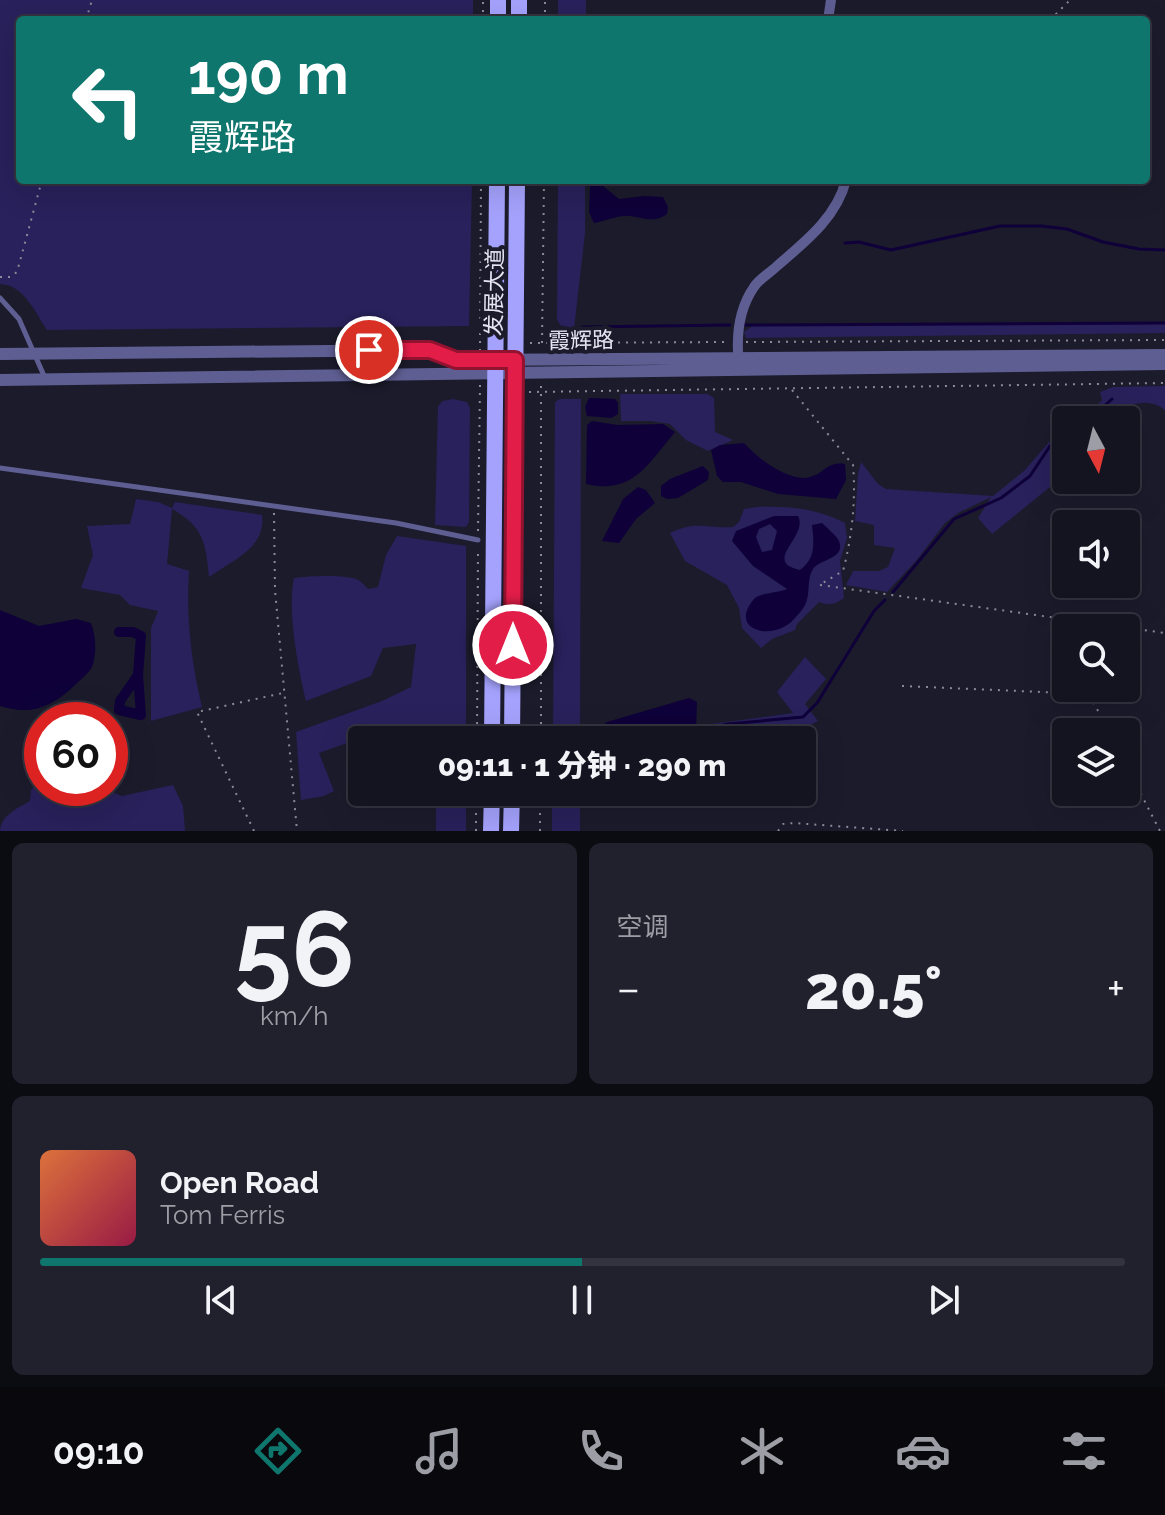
<!DOCTYPE html>
<html lang="zh">
<head>
<meta charset="utf-8">
<style>
  :root { --surface:#141421; --page:#21212e; --text:#f1f3f6; --muted:#9d9ea5; --line:#33333f; --accent:#0f766e }
  body { margin:0; font-family:Raleway,"Noto Sans SC",sans-serif; background:var(--page); color:var(--text); height:100vh; display:flex; flex-direction:column; font-size:30px; white-space:nowrap }
  * { box-sizing:border-box; margin:0 }
  p { font-size:26px; color:var(--muted) }
  .icon { flex:none; width:44px; height:44px; fill:none; stroke:currentColor; stroke-width:2; stroke-linecap:round; stroke-linejoin:round }
  .map { position:relative; height:831px; overflow:hidden }
  .details { display:flex; flex-direction:column; gap:12px; padding:12px; background:#0b0b12; flex:1 }
  .details>* { flex:none }
  .banner { position:absolute; left:16px; top:16px; width:1134px; height:168px; border-radius:8px; box-shadow:0 8px 32px #0002,0 0 0 2px var(--line); background:#0f766e; color:#fff; overflow:hidden }
  .needle { width:52px; rotate:173deg }
  .fabs { position:absolute; left:1052px; top:406px; display:grid; gap:16px }
  .fabs a { display:grid; place-items:center; width:88px; height:88px; border-radius:8px; background:var(--surface); box-shadow:0 8px 32px #0002,0 0 0 2px var(--line); font-size:40px }
  .speed { position:absolute; left:24px; top:702px; display:flex; gap:16px; font-size:40px; font-weight:700; text-align:center }
  .speed>* { display:grid; place-content:center; width:104px; height:104px; border-radius:50%; background:var(--surface); box-shadow:0 8px 32px #0002,0 0 0 2px var(--line); line-height:1 }
  .speed .limit { border:12px solid #d22; background:#fff; color:#111 }
  .pin { position:absolute; display:grid; place-items:center; width:68px; height:68px; color:#fff; margin:-34px; border:4px solid #fff; border-radius:50%; box-shadow:0 2px 8px #0007 }
  .me { position:absolute; width:88px; margin:-44px; rotate:0deg; stroke-linejoin:round; filter:drop-shadow(0 0 6px #0008) }
  .turn { display:flex; align-items:center; gap:28px; height:168px; padding:0 40px; font-size:36px }
  .turn .icon { width:104px; height:104px; stroke-width:2.5 }
  .turn b { display:block; font-size:56px; line-height:68px }
  .big { font-size:60px; font-weight:800; line-height:1.1 }
  .details .tile { flex:1; display:flex; flex-direction:column; justify-content:center; gap:12px; min-width:0; padding:0 28px; border-radius:12px; background:var(--page) }
  .details .dial { align-items:center; gap:0 }
  .dial b { font-size:104px; line-height:1 }
  .song { display:flex; align-items:center; gap:24px }
  .cover { width:96px; height:96px; border-radius:12px; background:linear-gradient(135deg,hsl(20 70% 55%),hsl(340 70% 35%)) }
  .played { height:8px; border-radius:4px; background:linear-gradient(90deg,var(--accent) 50%,var(--line) 50%) }
  .keys { display:flex; justify-content:space-around; direction:ltr }
  .heat { display:flex; justify-content:space-between; align-items:center; font-size:44px; direction:ltr }
  .details .tiles { flex:1; display:grid; gap:12px; grid-template-columns:1fr 1fr }
  .tile:last-child { grid-column:span 2 }
  .trip { position:absolute; left:348px; top:726px; width:468px; height:80px; border-radius:8px; background:var(--surface); box-shadow:0 8px 32px #0002,0 0 0 2px var(--line); font-weight:800; line-height:80px; text-align:center }
  .dock { display:flex; height:128px; justify-content:space-around; align-items:center; background:#08080d; color:var(--muted) }
  .dock .icon { width:56px; height:56px }
  .dock .active { color:var(--accent) }
  .dock b { font-size:36px; color:var(--text) }
  .map>svg:first-child { display:block }
</style>
</head>
<body>
<div class="map">
<svg width="1165" height="831" viewBox="0 0 1165 831">
  <rect width="100%" height="100%" fill="#1b1b2c"/>
  <path fill="#28215b" d="M 0,0 L 473,0 L 473,20 L 20,20 L 20,180 L 472,180 L 469,326 L 47,330 C 35,312 24,285 0,284 Z
    M 558,0 L 586,0 L 586,20 L 558,20 Z
    M 558,180 L 585,180 L 585,233 L 574,329 L 560,325 L 557,319 Z
    M 1165,323 L 1165,333 L 746,338 L 744,332 L 754,325 Z
    M 1165,386 L 1165,410 C 1139,389 1111,420 1083,420 L 1102,400 L 1100,392 L 1113,387 Z
    M 620,394 L 708,394 L 714,398 L 715,432 L 733,440 L 708,451 L 686,440 L 670,424 L 651,421 L 621,421 Z
    M 453,399 L 467,402 L 470,408 L 469,522 L 466,527 L 435,525 L 438,406 L 443,401 Z
    M 560,399 L 581,399 L 580,740 L 553,740 L 555,402 Z
    M 1066,435 L 1066,474 L 992,534 L 978,518 L 991,497 L 958,513 L 945,523 L 916,561 L 887,592 L 846,585 L 853,571 L 879,571 L 888,567 L 895,548 L 874,545 L 874,525 L 855,521 L 858,474 L 861,462 L 878,484 L 886,489 L 993,496 L 1025,470 L 1050,441 Z
    M 136,499 L 158,502 L 172,508 L 175,502 L 262,515 C 266,548 234,559 209,577 C 206,543 203,526 172,509 L 167,564 L 189,571 C 186,616 191,662 202,707 L 151,721 L 151,628 L 158,611 L 130,605 L 120,595 L 81,588 L 93,555 L 87,526 L 130,524 Z
    M 757,507 C 790,506 816,508 845,523 L 847,538 L 840,561 L 844,598 C 836,604 828,606 819,602 L 797,624 L 795,630 L 772,639 L 761,648 L 742,628 L 739,608 L 727,585 L 685,561 L 670,533 C 696,520 707,529 733,527 L 739,522 L 744,509 Z
    M 397,536 L 466,546 L 466,740 L 397,740 L 393,727 L 319,753 L 334,791 L 324,796 L 301,800 L 296,732 L 382,701 L 411,687 L 416,644 L 383,648 L 371,676 L 306,701 C 298,668 287,610 294,578 C 305,576 349,574 358,580 C 362,582 365,586 368,589 L 378,587 L 386,555 Z
    M 805,657 L 826,679 L 805,704 L 818,721 L 795,733 L 770,730 L 698,738 L 696,726 L 793,713 L 777,692 Z
    M 40,779 L 42,788 L 101,788 L 122,796 L 173,785 L 183,806 L 185,831 L 0,831 C 1,815 18,808 30,801 L 31,790 Z
    M 436,792 L 466,792 L 466,831 L 436,831 Z
    M 552,792 L 580,792 L 580,831 L 552,831 Z"/>
  <path fill="#0f0039" fill-rule="evenodd" d="M 594,182 L 602,185 L 619,199 L 644,196 L 663,197 L 668,207 L 667,214 C 652,224 645,217 628,216 C 618,215 605,221 594,223 L 589,212 L 590,186 Z
    M 589,398 L 615,399 L 618,403 L 618,414 L 611,418 L 587,416 L 585,407 Z
    M 592,421 L 618,425 L 663,424 L 675,432 C 648,464 633,495 586,484 L 587,425 Z
    M 744,443 C 756,457 789,483 810,477 C 824,474 827,461 845,464 L 846,480 L 836,499 L 778,494 L 741,482 L 723,482 L 717,476 L 711,450 L 720,445 Z
    M 703,466 L 709,472 L 708,480 L 678,498 L 667,499 L 661,496 L 661,486 L 670,479 Z
    M 638,487 L 646,490 L 655,503 L 636,519 L 619,543 L 602,541 L 623,499 Z
    M 774,516 L 798,516 C 809,536 761,562 800,570 C 816,558 814,543 812,525 L 822,523 C 827,528 836,535 839,541 C 846,559 820,559 813,569 C 806,580 811,594 805,605 C 803,609 797,616 794,619 C 774,642 727,631 754,599 C 759,593 778,593 787,589 L 753,566 L 732,541 L 736,531 ZM 770,524 L 777,531 L 772,550 L 762,552 L 756,537 L 759,529 Z
    M 0,610 L 39,626 L 76,619 L 91,623 C 96,636 97,653 92,667 C 89,673 80,680 75,685 C 52,707 31,716 0,706 Z
    M 689,698 L 697,702 L 696,731 L 617,740 L 592,740 L 588,736 L 607,722 Z"/>
  <g fill="none" stroke-linecap="round" stroke-linejoin="round">
    <path stroke="#0f0039" stroke-width="3" d="M 845,243 L 859,242 L 891,250 L 1000,226 L 1041,226 L 1067,229 L 1103,242 L 1139,249 L 1165,250
      M 744,325 L 1165,323
      M 582,327 L 730,325
      M 1089,420 L 1112,399
      M 893,592 L 954,519 L 1001,498 L 1030,476 L 1050,446 L 1066,440
      M 696,731 L 728,724 L 803,717 L 817,703 L 874,611 L 885,600"/>
    <path stroke="#0f0039" stroke-width="10" d="M 119,632 L 133,632 L 141,636 L 138,675 L 141,715 L 119,710 L 120,701 L 138,675"/>
    <path stroke="#8a8a99" stroke-width="2" stroke-dasharray="2 6" stroke-linecap="butt" d="M 86,20 L 92,0
      M 483,20 L 483,0
      M 545,20 L 545,0
      M 1050,20 L 1070,0
      M 0,277 L 10,277 L 17,272 L 42,180
      M 746,342 L 1165,340
      M 530,343 L 728,342
      M 542,343 L 544,180
      M 480,351 L 481,180
      M 792,390 L 853,465 C 856,500 852,537 843,571 L 821,584
      M 529,392 L 1165,383
      M 274,513 L 275,590 L 297,831
      M 478,531 L 480,385
      M 820,585 L 1165,633
      M 1055,638 L 1066,657
      M 902,686 L 1089,694
      M 1086,688 L 1109,732
      M 477,740 L 478,549
      M 541,740 L 541,385
      M 1126,765 L 1160,831
      M 254,831 L 197,712 L 283,693
      M 476,831 L 476,792
      M 540,831 L 540,792
      M 778,831 L 783,824 L 794,823 L 903,831"/>
    <path stroke="#5f5e93" stroke-width="5" d="M 0,298 L 19,319 L 45,378
      M 0,468 L 396,523 L 478,540"/>
    <path stroke="#5f5e93" stroke-width="10" d="M 828,20 L 831,0
      M 739,365 C 736,339 738,310 754,287 C 759,279 770,273 777,266 C 805,242 837,217 846,180"/>
    <path stroke="#5f5e93" stroke-width="12" d="M 0,354 L 430,350 L 456,360 L 480,360 L 1165,355
      M 0,380 L 1165,364"/>
    <path stroke="#a4a2fc" stroke-width="16" d="M 498,20 L 498,0
      M 519,20 L 519,0
      M 492,740 L 497,180
      M 512,740 L 517,180
      M 491,831 L 492,792
      M 511,831 L 512,792"/>
  </g>
  <g fill="none" stroke-linecap="round" stroke-linejoin="round">
    <defs>
      <path id="route" d="M 369,350 L 430,350 L 456,360 L 515,360 L 513,645"/>
    </defs>
    <use href="#route" stroke="#92132f" stroke-width="20"/>
    <use href="#route" stroke="#e11d48" stroke-width="14"/>
  </g>
  <g text-anchor="middle" stroke-width="8" stroke-linejoin="round" paint-order="stroke">
    <g font-size="22" fill="#e6e6f3" stroke="#1b1b2c">
      <text transform="translate(494 292) rotate(-89)" y="8">发展大道</text>
      <text transform="translate(581 340) rotate(-1)" y="8">霞辉路</text>
    </g>
  </g>
</svg>
<div class="fabs">
<a><svg class="needle" viewBox="-14 -14 28 28"><path d="M0-13l5 13h-10z" fill="#e53935"/><path d="M0 13l5-13h-10z" fill="#9d9ea5"/></svg></a>
<a><svg class="icon" aria-label="sound" viewBox="0 0 24 24"><path d="M4 9h4l5-4v14l-5-4H4zM17 9q2 3 0 6"/></svg></a>
<a><svg class="icon" aria-label="search" viewBox="0 0 24 24"><circle cx="10" cy="10" r="6"/><path d="M15 15l6 6"/></svg></a>
<a><svg class="icon" aria-label="layers" viewBox="0 0 24 24"><path d="M12 4l9 5-9 5-9-5zM3 14l9 5 9-5"/></svg></a>
</div>
<div class="speed"><div class="limit">60</div></div>
<div class="pin" style="left:369px;top:350px;background:#d93025"><svg class="icon" aria-label="arrive" viewBox="0 0 24 24"><path d="M6 21V4h12l-3 4 3 4H6"/></svg></div>
<svg class="me" style="left:513px;top:645px" viewBox="-20 -20 40 40"><circle r="17" fill="#e11d48" stroke="#fff" stroke-width="3"/><path d="M0-11L8 9 0 5-8 9z" fill="#fff"/></svg>
<div class="trip">09:11 · 1 分钟 · 290 m</div>
<div class="banner">
<div class="turn"><svg class="icon" aria-label="left" viewBox="0 0 24 24"><path d="M17 20v-9H6M10 6l-5 5 5 5"/></svg><div><b>190 m</b>霞辉路</div></div>
</div>
</div>
<section class="details">
<div class="tiles">
<div class="tile dial"><b>56</b><p>km/h</p></div>
<div class="tile"><p>空调</p>
<div class="heat"><a>−</a><b class="big">20.5°</b><a>+</a></div>
</div>
<div class="tile">
<div class="song"><i class="cover"></i><div><b>Open Road</b><p>Tom Ferris</p></div></div>
<div class="played"></div>
<div class="keys"><svg class="icon" aria-label="previous" viewBox="0 0 24 24"><path d="M18 5L8 12l10 7zM5 5v14"/></svg><svg class="icon" aria-label="pause" viewBox="0 0 24 24"><path d="M8 5v14M16 5v14"/></svg><svg class="icon" aria-label="next" viewBox="0 0 24 24"><path d="M6 5l10 7-10 7zM19 5v14"/></svg></div>
</div>
</div>
</section>
<nav class="dock">
<b>09:10</b>
<svg class="icon active" aria-label="directions" viewBox="0 0 24 24"><path d="M12 3l9 9-9 9-9-9zM9 14v-3h6M13 9l2 2-2 2"/></svg>
<svg class="icon" aria-label="music" viewBox="0 0 24 24"><path d="M9 18V5l10-2v13"/><circle cx="6" cy="18" r="3"/><circle cx="16" cy="16" r="3"/></svg>
<svg class="icon" aria-label="phone" viewBox="0 0 24 24"><path d="M5 4h4l2 5-3 2q2 4 5 5l2-3 5 2v4C11 20 4 13 5 4z"/></svg>
<svg class="icon" aria-label="climate" viewBox="0 0 24 24"><path d="M12 3v18M4 7l16 10M4 17L20 7"/></svg>
<svg class="icon" aria-label="car" viewBox="0 0 24 24"><path d="M5 17H2v-5l4-1 3-4h7l3 4 3 1v5h-3M9 17h6M6 11h13"/><circle cx="7" cy="17" r="2"/><circle cx="17" cy="17" r="2"/></svg>
<svg class="icon" aria-label="filters" viewBox="0 0 24 24"><path d="M4 7h16M4 17h16"/><circle cx="9" cy="7" r="2"/><circle cx="15" cy="17" r="2"/></svg>
</nav>
</body>
</html>
